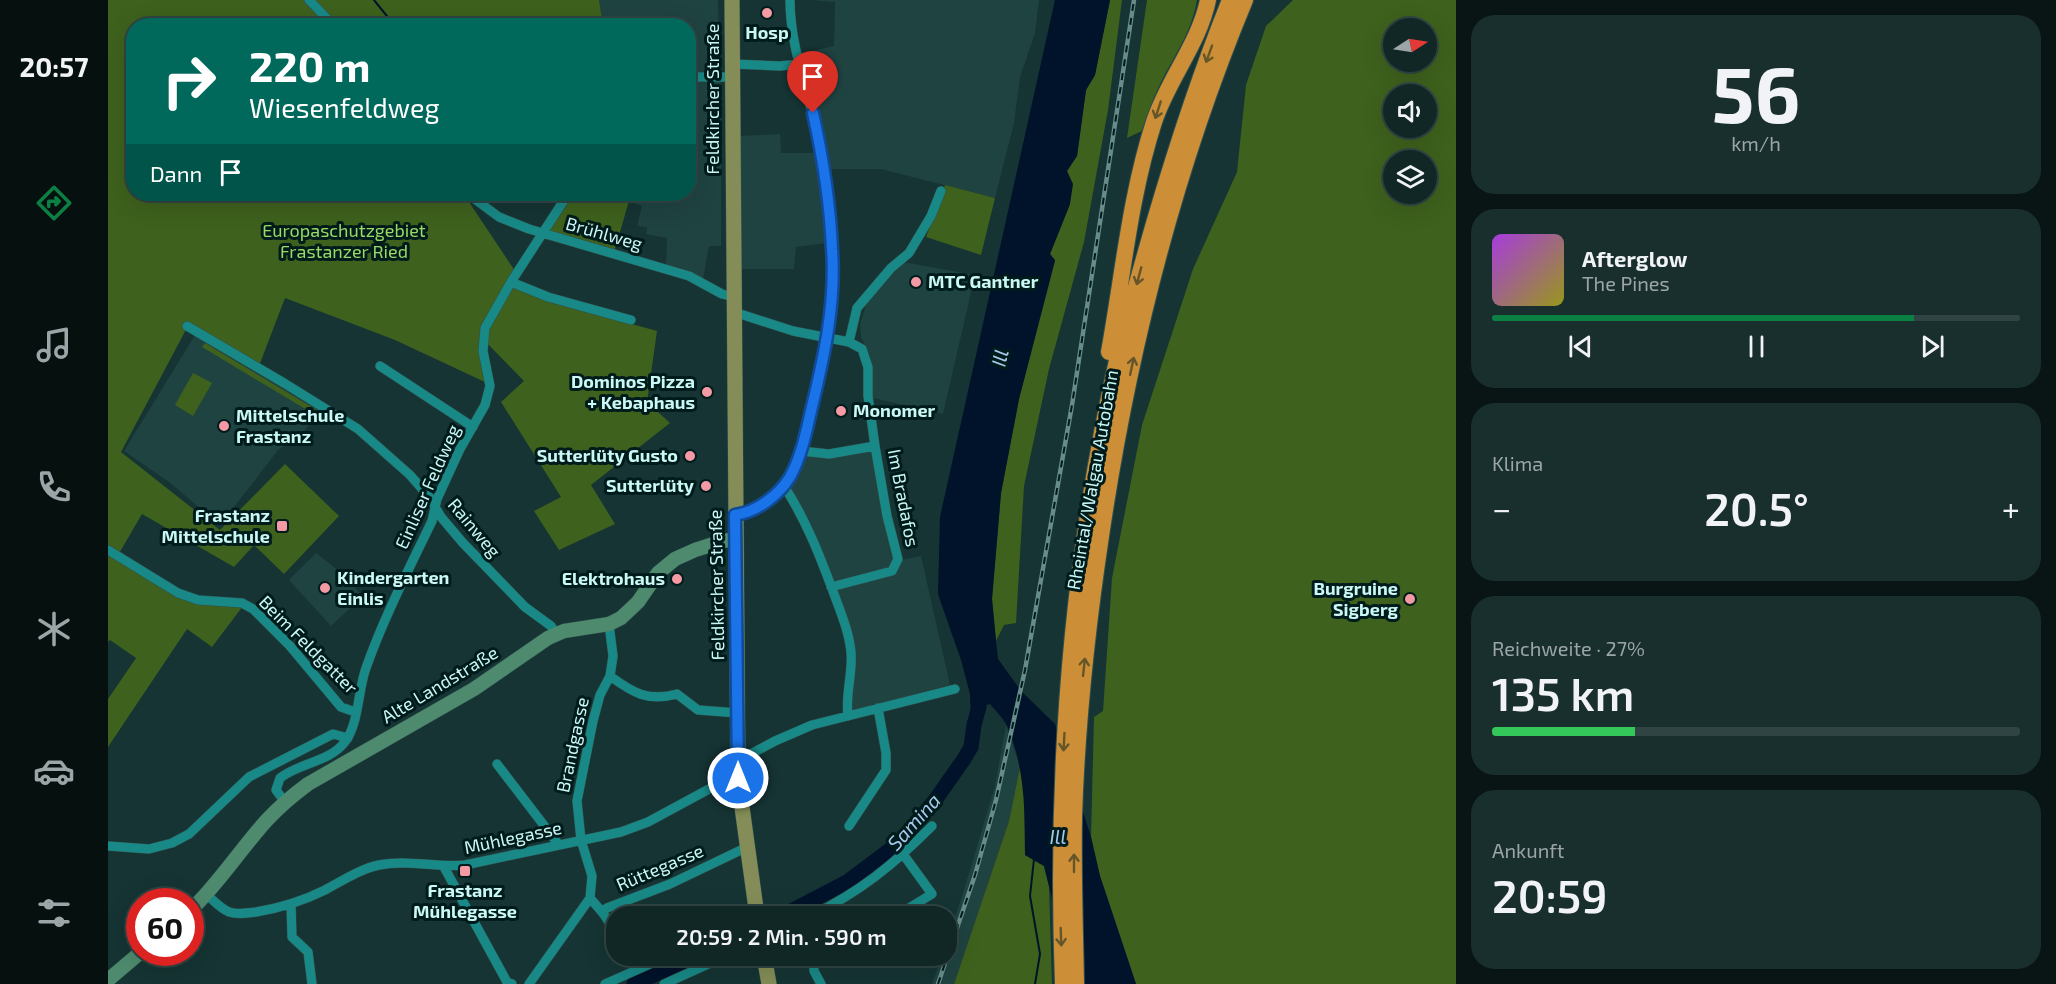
<!DOCTYPE html>
<html lang="de">
<head>
<meta charset="utf-8">
<style>
  :root { --surface:#102726; --page:#192f2e; --text:#f1f3f6; --muted:#9ca5a7; --line:#304443; --accent:#0b8043 }
  body { margin:0; font-family:"Exo 2",sans-serif; background:var(--page); color:var(--text); height:100vh; display:flex; flex-direction:column; font-size:22px; white-space:nowrap }
  * { box-sizing:border-box; margin:0 }
  p { font-size:20px; color:var(--muted) }
  .icon { flex:none; width:33px; height:33px; fill:none; stroke:currentColor; stroke-width:2; stroke-linecap:round; stroke-linejoin:round }
  .map { position:relative; flex:1; overflow:hidden }
  .side { display:flex; flex-direction:column; gap:15px; padding:15px; background:#091515; width:600px }
  .side>* { flex:none }
  .hud { position:absolute; left:18px; top:18px; width:570px; height:183px; border-radius:24px; box-shadow:0 6px 24px #0002,0 0 0 2px var(--line); background:#00695c; color:#fff; overflow:hidden }
  .needle { width:39px; rotate:78deg }
  .tools { position:absolute; left:1275px; top:18px; display:grid; gap:12px }
  .tools a { display:grid; place-items:center; width:54px; height:54px; border-radius:50%; background:var(--surface); box-shadow:0 6px 24px #0002,0 0 0 2px var(--line); font-size:30px }
  .speed { position:absolute; left:18px; top:888px; display:flex; gap:12px; font-size:30px; font-weight:700; text-align:center }
  .speed>* { display:grid; place-content:center; width:78px; height:78px; border-radius:50%; background:var(--surface); box-shadow:0 6px 24px #0002,0 0 0 2px var(--line); line-height:1 }
  .speed .limit { border:9px solid #d22; background:#fff; color:#111 }
  .pin { position:absolute; display:grid; place-items:center; width:51px; height:51px; color:#fff; margin:-62px -26px; border-radius:50% 50% 50% 0; rotate:-45deg; box-shadow:0 0 6px #0007 }
  .pin .icon { rotate:45deg }
  .me { position:absolute; width:66px; margin:-33px; rotate:0deg; stroke-linejoin:round; filter:drop-shadow(0 0 4px #0008) }
  .turn { display:flex; align-items:center; gap:21px; height:126px; padding:0 24px; font-size:27px }
  .turn .icon { width:78px; height:78px; stroke-width:2.5 }
  .turn b { display:block; font-size:42px; line-height:51px }
  .then { display:flex; align-items:center; height:57px; padding:0 24px; background:#0003; gap:12px; font-size:22px }
  .big { font-size:45px; font-weight:600; line-height:1.1 }
  .side .card { flex:1; display:flex; flex-direction:column; justify-content:center; gap:9px; min-width:0; padding:0 21px; border-radius:24px; background:var(--page) }
  .side .dial { align-items:center; gap:0 }
  .dial b { font-size:78px; line-height:1 }
  .song { display:flex; align-items:center; gap:18px }
  .cover { width:72px; height:72px; border-radius:9px; background:linear-gradient(135deg,hsl(280 70% 55%),hsl(60 70% 35%)) }
  .played { height:6px; border-radius:3px; background:linear-gradient(90deg,var(--accent) 80%,var(--line) 80%) }
  .keys { display:flex; justify-content:space-around; direction:ltr }
  .heat { display:flex; justify-content:space-between; align-items:center; font-size:33px; direction:ltr }
  .charge { height:9px; border-radius:4px; background:linear-gradient(90deg,#34c759 27%,var(--line) 0) }
  .trip { position:absolute; left:498px; top:906px; width:351px; height:60px; border-radius:24px; background:var(--surface); box-shadow:0 6px 24px #0002,0 0 0 2px var(--line); font-weight:600; line-height:60px; text-align:center }
  main { display:flex; flex:1; min-height:0 }
  .tabs { display:flex; flex-direction:column; width:108px; justify-content:space-around; align-items:center; background:#06100f; color:var(--muted) }
  .tabs .icon { width:42px; height:42px }
  .tabs .on { color:var(--accent) }
  .tabs b { font-size:27px; color:var(--text) }
  .map>svg:first-child { display:block }
</style>
</head>
<body>
<main>
<nav class="tabs">
<b>20:57</b>
<svg class="icon on" aria-label="directions" viewBox="0 0 24 24"><path d="M12 3l9 9-9 9-9-9zM9 14v-3h6M13 9l2 2-2 2"/></svg>
<svg class="icon" aria-label="music" viewBox="0 0 24 24"><path d="M9 18V5l10-2v13"/><circle cx="6" cy="18" r="3"/><circle cx="16" cy="16" r="3"/></svg>
<svg class="icon" aria-label="phone" viewBox="0 0 24 24"><path d="M5 4h4l2 5-3 2q2 4 5 5l2-3 5 2v4C11 20 4 13 5 4z"/></svg>
<svg class="icon" aria-label="climate" viewBox="0 0 24 24"><path d="M12 3v18M4 7l16 10M4 17L20 7"/></svg>
<svg class="icon" aria-label="car" viewBox="0 0 24 24"><path d="M5 17H2v-5l4-1 3-4h7l3 4 3 1v5h-3M9 17h6M6 11h13"/><circle cx="7" cy="17" r="2"/><circle cx="17" cy="17" r="2"/></svg>
<svg class="icon" aria-label="filters" viewBox="0 0 24 24"><path d="M4 7h16M4 17h16"/><circle cx="9" cy="7" r="2"/><circle cx="15" cy="17" r="2"/></svg>
</nav>
<div class="map">
<svg width="1348" height="984" viewBox="0 0 1348 984">
  <rect width="100%" height="100%" fill="#153433"/>
  <path fill="#1f4341" d="M 491,0 L 610,0 L 613,96 L 613,246 L 601,246 L 595,279 L 558,265 L 559,238 L 538,234 L 539,227 L 529,226 L 534,206 L 504,195 L 505,194 L 580,194 L 580,26 L 495,25 Z
    M 704,0 L 931,0 L 927,33 L 912,77 L 906,123 L 887,198 L 773,169 L 720,169 L 716,139 L 695,53 L 726,46 L 727,2 Z
    M 672,134 L 673,153 L 710,153 L 719,243 L 688,247 L 686,269 L 631,269 L 631,136 Z
    M 795,262 L 867,275 L 835,414 L 765,398 L 762,356 L 753,337 L 752,324 L 759,302 Z
    M 87,335 L 213,410 L 192,436 L 171,449 L 112,525 L 61,482 L 16,451 Z
    M 764,444 L 788,561 L 813,556 L 842,685 L 738,712 L 745,660 L 739,631 L 678,487 L 695,447 L 722,450 Z
    M 208,553 L 226,567 L 255,596 L 223,626 L 181,580 Z
    M 898,725 L 912,767 L 901,821 L 846,984 L 824,984 L 834,956 L 838,956 L 839,941 L 856,890 L 887,786 Z"/>
  <path fill="#3e611d" fill-rule="evenodd" d="M 0,0 L 491,0 L 495,25 L 26,26 L 26,194 L 359,194 L 357,196 L 407,271 L 400,283 L 438,300 L 549,331 L 539,402 L 562,423 L 483,485 L 507,524 L 451,550 L 426,511 L 453,497 L 393,402 L 416,381 L 372,336 L 379,383 L 287,340 L 177,298 L 151,366 L 81,324 L 13,452 L 112,530 L 177,464 L 231,516 L 176,574 L 146,545 L 126,567 L 34,514 L 9,557 L 85,603 L 135,606 L 104,647 L 79,629 L 0,747 L 0,699 L 28,658 L 2,640 L 0,642 Z
    M 1002,0 L 1014,0 L 1000,110 L 976,242 L 941,369 L 916,486 L 908,623 L 896,625 L 888,641 L 884,599 L 893,493 L 911,399 L 947,261 L 942,254 L 962,204 L 959,171 L 969,156 L 978,90 L 987,75 Z
    M 1039,0 L 1089,0 C 1083,36 1063,59 1049,91 C 1043,103 1039,118 1034,131 L 1019,138 Z
    M 1185,0 L 1348,0 L 1348,984 L 1028,984 L 992,876 L 983,837 L 986,717 L 995,711 L 1004,578 L 1034,425 L 1085,269 L 1129,172 L 1138,85 L 1158,26 ZM 1286,28 L 1318,28 L 1318,62 L 1286,62 ZM 1286,94 L 1318,94 L 1318,128 L 1286,128 ZM 1286,160 L 1318,160 L 1318,194 L 1286,194 Z
    M 837,185 L 887,198 L 873,255 L 818,237 Z
    M 455,194 L 499,194 L 521,201 L 505,256 L 429,237 Z
    M 97,343 L 212,412 L 209,416 L 94,347 Z
    M 85,373 L 104,383 L 85,416 L 67,405 Z
    M 912,767 L 916,793 L 917,855 L 936,866 L 941,886 L 944,984 L 846,984 L 901,821 Z"/>
  <path fill="#01132a" d="M 947,0 L 1002,0 L 987,75 L 978,90 L 969,156 L 959,171 L 965,184 L 962,204 L 942,254 L 947,260 L 911,399 L 893,493 L 884,599 L 888,641 L 890,659 L 913,691 L 947,724 L 983,837 L 992,876 L 1028,984 L 965,984 L 936,866 L 917,855 C 917,811 917,767 899,726 C 895,718 888,711 882,704 L 875,706 L 871,722 L 866,725 L 863,723 L 862,694 L 853,660 L 830,594 L 832,517 Z"/>
  <g fill="none" stroke-linecap="round" stroke-linejoin="round">
    <path stroke="#01132a" stroke-width="2" d="M 266,0 L 287,26
      M 926,859 L 922,896 L 932,954 L 927,984"/>
    <path stroke="#01132a" stroke-width="15" d="M 674,916 L 739,882 L 791,843 L 828,799 L 856,759 L 863,747 L 866,725 L 871,707
      M 526,984 L 588,956"/>
    <defs>
      <path id="minor" d="M 201,0 L 226,26
        M 624,64 L 672,66 L 692,64
        M 580,77 L 624,77
        M 360,194 L 391,217 L 421,229 L 581,276 L 614,294 L 626,297
        M 403,282 L 440,297 L 523,320
        M 626,312 L 685,331 L 741,342 L 754,349 L 760,367 L 760,396 L 767,446 L 779,516 L 790,559 L 784,571 L 723,587
        M 79,326 L 176,383 L 250,429 L 302,475 L 322,498 L 333,517 L 355,543 L 417,607 L 443,626 L 448,634
        M 741,342 L 749,308 L 783,268 L 801,253 L 823,216 L 833,191
        M 272,366 L 365,427
        M 693,451 L 721,454 L 767,446
        M 676,486 C 698,520 712,556 726,594 C 733,613 741,632 743,652 C 745,673 737,695 740,716
        M 627,515 C 673,508 689,464 700,426 C 710,386 720,346 724,305 C 728,253 722,198 712,147 C 703,98 682,50 682,0
        M 0,550 L 70,593 L 90,600 L 134,603 L 145,609 L 182,646 L 233,707 L 247,712
        M 502,676 C 525,693 540,702 569,694 L 590,710 L 630,713
        M 630,756 L 641,755 L 667,741 L 704,725 L 847,689
        M 389,764 L 451,845
        M 177,802 L 168,790 L 172,778 C 191,763 221,762 236,743 C 251,726 250,689 258,668 C 276,617 301,569 324,521 L 329,499 L 352,449 L 377,405 L 382,386 L 375,351 L 377,328 L 403,282 L 460,194
        M 741,826 L 778,770 L 778,753 L 770,708
        M 0,846 L 41,849 L 64,843 L 81,834 L 141,777 L 225,734 L 240,738
        M 336,867 L 399,982 L 404,984
        M 99,895 C 106,901 112,908 121,912 C 130,915 139,913 148,912 C 172,908 195,901 217,890 C 234,881 252,869 271,865 C 299,859 329,868 357,865 L 513,832 L 540,822 L 614,782 L 630,778
        M 482,898 L 494,912 L 499,908 L 562,884 L 633,850 L 639,848
        M 183,904 L 184,937 L 200,952 L 204,984
        M 494,912 L 508,932
        M 703,916 C 753,891 785,865 824,826
        M 788,916 L 824,894 L 795,854
        M 523,956 L 531,968
        M 705,956 L 706,971 L 713,984
        M 421,984 L 475,908 L 482,898 L 484,876 L 473,840 L 469,801 L 485,721 L 492,695 L 502,676 L 505,656 L 501,624
        M 497,984 L 560,956
        M 556,984 L 618,956"/>
      <path id="secondary" d="M 82,911 C 111,883 132,850 158,821 C 171,807 185,795 200,784 L 366,689 L 440,638 L 456,631 L 501,624 L 513,618 L 530,602 L 550,573 L 567,559 L 587,550 L 615,541 L 628,539
        M 0,980 L 33,952"/>
      <path id="primary" d="M 624,0 L 630,778 L 649,916
        M 656,956 L 661,984"/>
      <path id="motorway" d="M 1001,352 C 1015,275 1022,196 1046,122 C 1060,79 1091,44 1100,0
        M 955,984 C 947,774 963,562 1010,356 C 1021,310 1034,265 1047,220 C 1069,145 1093,72 1122,0
        M 968,984 C 967,928 965,873 966,817 C 969,723 979,629 993,536 C 1020,353 1066,171 1137,0"/>
    </defs>
    <use href="#minor" stroke="#30504f" stroke-width="10"/>
    <use href="#secondary" stroke="#30504f" stroke-width="15"/>
    <use href="#primary" stroke="#30504f" stroke-width="16"/>
    <use href="#motorway" stroke="#30504f" stroke-width="18"/>
    <use href="#minor" stroke="#188986" stroke-width="9"/>
    <use href="#secondary" stroke="#4e8b6e" stroke-width="14"/>
    <use href="#primary" stroke="#848d57" stroke-width="15"/>
    <use href="#motorway" stroke="#cc8f37" stroke-width="16"/>
    <defs>
      <path id="rail" d="M 830,984 L 867,875 L 888,800 L 917,670 L 964,405 L 1026,0"/>
    </defs>
    <use href="#rail" stroke="#678d8b" stroke-width="4.5"/>
    <use href="#rail" stroke="#001b1b" stroke-width="2" stroke-dasharray="7" stroke-linecap="butt"/>
  </g>
  <defs><path id="oneway-shaft" d="M-6 0H5M1.5-3L5.5 0L1.5 3" fill="none" stroke-width="1.6" stroke-linecap="round" stroke-linejoin="round" transform="scale(1.5)"/></defs>
  <g stroke="#665529">
    <use href="#oneway-shaft" transform="translate(1101 54) rotate(110)"/>
    <use href="#oneway-shaft" transform="translate(1050 110) rotate(108)"/>
    <use href="#oneway-shaft" transform="translate(1031 276) rotate(105)"/>
    <use href="#oneway-shaft" transform="translate(1024 366) rotate(-78)"/>
    <use href="#oneway-shaft" transform="translate(976 667) rotate(-84)"/>
    <use href="#oneway-shaft" transform="translate(956 742) rotate(93)"/>
    <use href="#oneway-shaft" transform="translate(966 863) rotate(-90)"/>
    <use href="#oneway-shaft" transform="translate(953 937) rotate(88)"/>
  </g>
  <g fill="none" stroke-linecap="round" stroke-linejoin="round">
    <defs>
      <path id="route" d="M 630,778 L 627,515 C 649,512 671,495 682,477 C 693,457 698,433 703,411 C 716,357 728,304 724,249 C 722,202 715,158 705,113"/>
    </defs>
    <use href="#route" stroke="#114b97" stroke-width="15"/>
    <use href="#route" stroke="#1a73e8" stroke-width="10"/>
  </g>
  <g fill="#f49aa4" stroke="#001b1b" stroke-width="2">
    <circle cx="659" cy="13" r="6"/>
    <circle cx="808" cy="282" r="6"/>
    <circle cx="599" cy="392" r="6"/>
    <circle cx="733" cy="411" r="6"/>
    <circle cx="116" cy="426" r="6"/>
    <circle cx="582" cy="456" r="6"/>
    <circle cx="598" cy="486" r="6"/>
    <rect x="168" y="520" width="12" height="12" rx="3"/>
    <circle cx="569" cy="579" r="6"/>
    <circle cx="217" cy="588" r="6"/>
    <circle cx="1302" cy="599" r="6"/>
    <rect x="351" y="865" width="12" height="12" rx="3"/>
  </g>
  <g text-anchor="middle" stroke-width="6" stroke-linejoin="round" paint-order="stroke">
    <g font-size="18" font-weight="bold" fill="#caf8f5" stroke="#001b1b" text-anchor="end">
      <text x="659" y="39" text-anchor="middle">Hosp</text>
      <text x="820" y="288" text-anchor="start">MTC Gantner</text>
      <text x="587" y="388">Dominos Pizza<tspan x="587" dy="21">+ Kebaphaus</tspan></text>
      <text x="745" y="417" text-anchor="start">Monomer</text>
      <text x="128" y="422" text-anchor="start">Mittelschule<tspan x="128" dy="21">Frastanz</tspan></text>
      <text x="570" y="462">Sutterlüty Gusto</text>
      <text x="586" y="492">Sutterlüty</text>
      <text x="162" y="522">Frastanz<tspan x="162" dy="21">Mittelschule</tspan></text>
      <text x="229" y="584" text-anchor="start">Kindergarten<tspan x="229" dy="21">Einlis</tspan></text>
      <text x="557" y="585">Elektrohaus</text>
      <text x="1290" y="595">Burgruine<tspan x="1290" dy="21">Sigberg</tspan></text>
      <text x="357" y="897" text-anchor="middle">Frastanz<tspan x="357" dy="21">Mühlegasse</tspan></text>
    </g>
    <g font-size="18" fill="#caf8f5" stroke="#001b1b">
      <text transform="translate(605 99) rotate(-90)" y="6">Feldkircher Straße</text>
      <text transform="translate(496 234) rotate(16)" y="6">Brühlweg</text>
      <text transform="translate(985 480) rotate(-80)" y="6">Rheintal/Walgau Autobahn</text>
      <text transform="translate(320 487) rotate(-66)" y="6">Einliser Feldweg</text>
      <text transform="translate(795 498) rotate(79)" y="6">Im Bradafos</text>
      <text transform="translate(366 528) rotate(50)" y="6">Rainweg</text>
      <text transform="translate(609 585) rotate(-91)" y="6">Feldkircher Straße</text>
      <text transform="translate(200 645) rotate(45)" y="6">Beim Feldgatter</text>
      <text transform="translate(332 685) rotate(-31)" y="6">Alte Landstraße</text>
      <text transform="translate(465 745) rotate(-78)" y="6">Brandgasse</text>
      <text transform="translate(405 838) rotate(-12)" y="6">Mühlegasse</text>
      <text transform="translate(552 868) rotate(-23)" y="6">Rüttegasse</text>
    </g>
    <g font-size="18" fill="#9bda64" stroke="#001b1b">
      <text x="236" y="237">Europaschutzgebiet<tspan x="236" dy="21">Frastanzer Ried</tspan></text>
    </g>
    <g font-size="20" font-style="italic" fill="#a7c8ee" stroke="#001b1b">
      <text transform="translate(892 358) rotate(-77)" y="7">Ill</text>
      <text transform="translate(806 822) rotate(-48)" y="7">Samina</text>
      <text x="950" y="844">Ill</text>
    </g>
  </g>
</svg>
<div class="tools">
<a><svg class="needle" viewBox="-14 -14 28 28"><path d="M0-13l5 13h-10z" fill="#e53935"/><path d="M0 13l5-13h-10z" fill="#9ca5a7"/></svg></a>
<a><svg class="icon" aria-label="sound" viewBox="0 0 24 24"><path d="M4 9h4l5-4v14l-5-4H4zM17 9q2 3 0 6"/></svg></a>
<a><svg class="icon" aria-label="layers" viewBox="0 0 24 24"><path d="M12 4l9 5-9 5-9-5zM3 14l9 5 9-5"/></svg></a>
</div>
<div class="speed"><div class="limit">60</div></div>
<div class="pin" style="left:705px;top:113px;background:#d93025"><svg class="icon" aria-label="arrive" viewBox="0 0 24 24"><path d="M6 21V4h12l-3 4 3 4H6"/></svg></div>
<svg class="me" style="left:630px;top:778px" viewBox="-20 -20 40 40"><circle r="17" fill="#1a73e8" stroke="#fff" stroke-width="3"/><path d="M0-11L8 9 0 5-8 9z" fill="#fff"/></svg>
<div class="trip">20:59 · 2 Min. · 590 m</div>
<div class="hud">
<div class="turn"><svg class="icon" aria-label="right" viewBox="0 0 24 24"><path d="M7 20v-9h11M14 6l5 5-5 5"/></svg><div><b>220 m</b>Wiesenfeldweg</div></div>
<div class="then">Dann<svg class="icon" aria-label="arrive" viewBox="0 0 24 24"><path d="M6 21V4h12l-3 4 3 4H6"/></svg></div>
</div>
</div>
<section class="side">
<div class="card dial"><b>56</b><p>km/h</p></div>
<div class="card">
<div class="song"><i class="cover"></i><div><b>Afterglow</b><p>The Pines</p></div></div>
<div class="played"></div>
<div class="keys"><svg class="icon" aria-label="previous" viewBox="0 0 24 24"><path d="M18 5L8 12l10 7zM5 5v14"/></svg><svg class="icon" aria-label="pause" viewBox="0 0 24 24"><path d="M8 5v14M16 5v14"/></svg><svg class="icon" aria-label="next" viewBox="0 0 24 24"><path d="M6 5l10 7-10 7zM19 5v14"/></svg></div>
</div>
<div class="card"><p>Klima</p>
<div class="heat"><a>−</a><b class="big">20.5°</b><a>+</a></div>
</div>
<div class="card"><p>Reichweite · 27%</p><b class="big">135 km</b><div class="charge"></div></div>
<div class="card"><p>Ankunft</p><b class="big">20:59</b></div>
</section>
</main>
</body>
</html>
